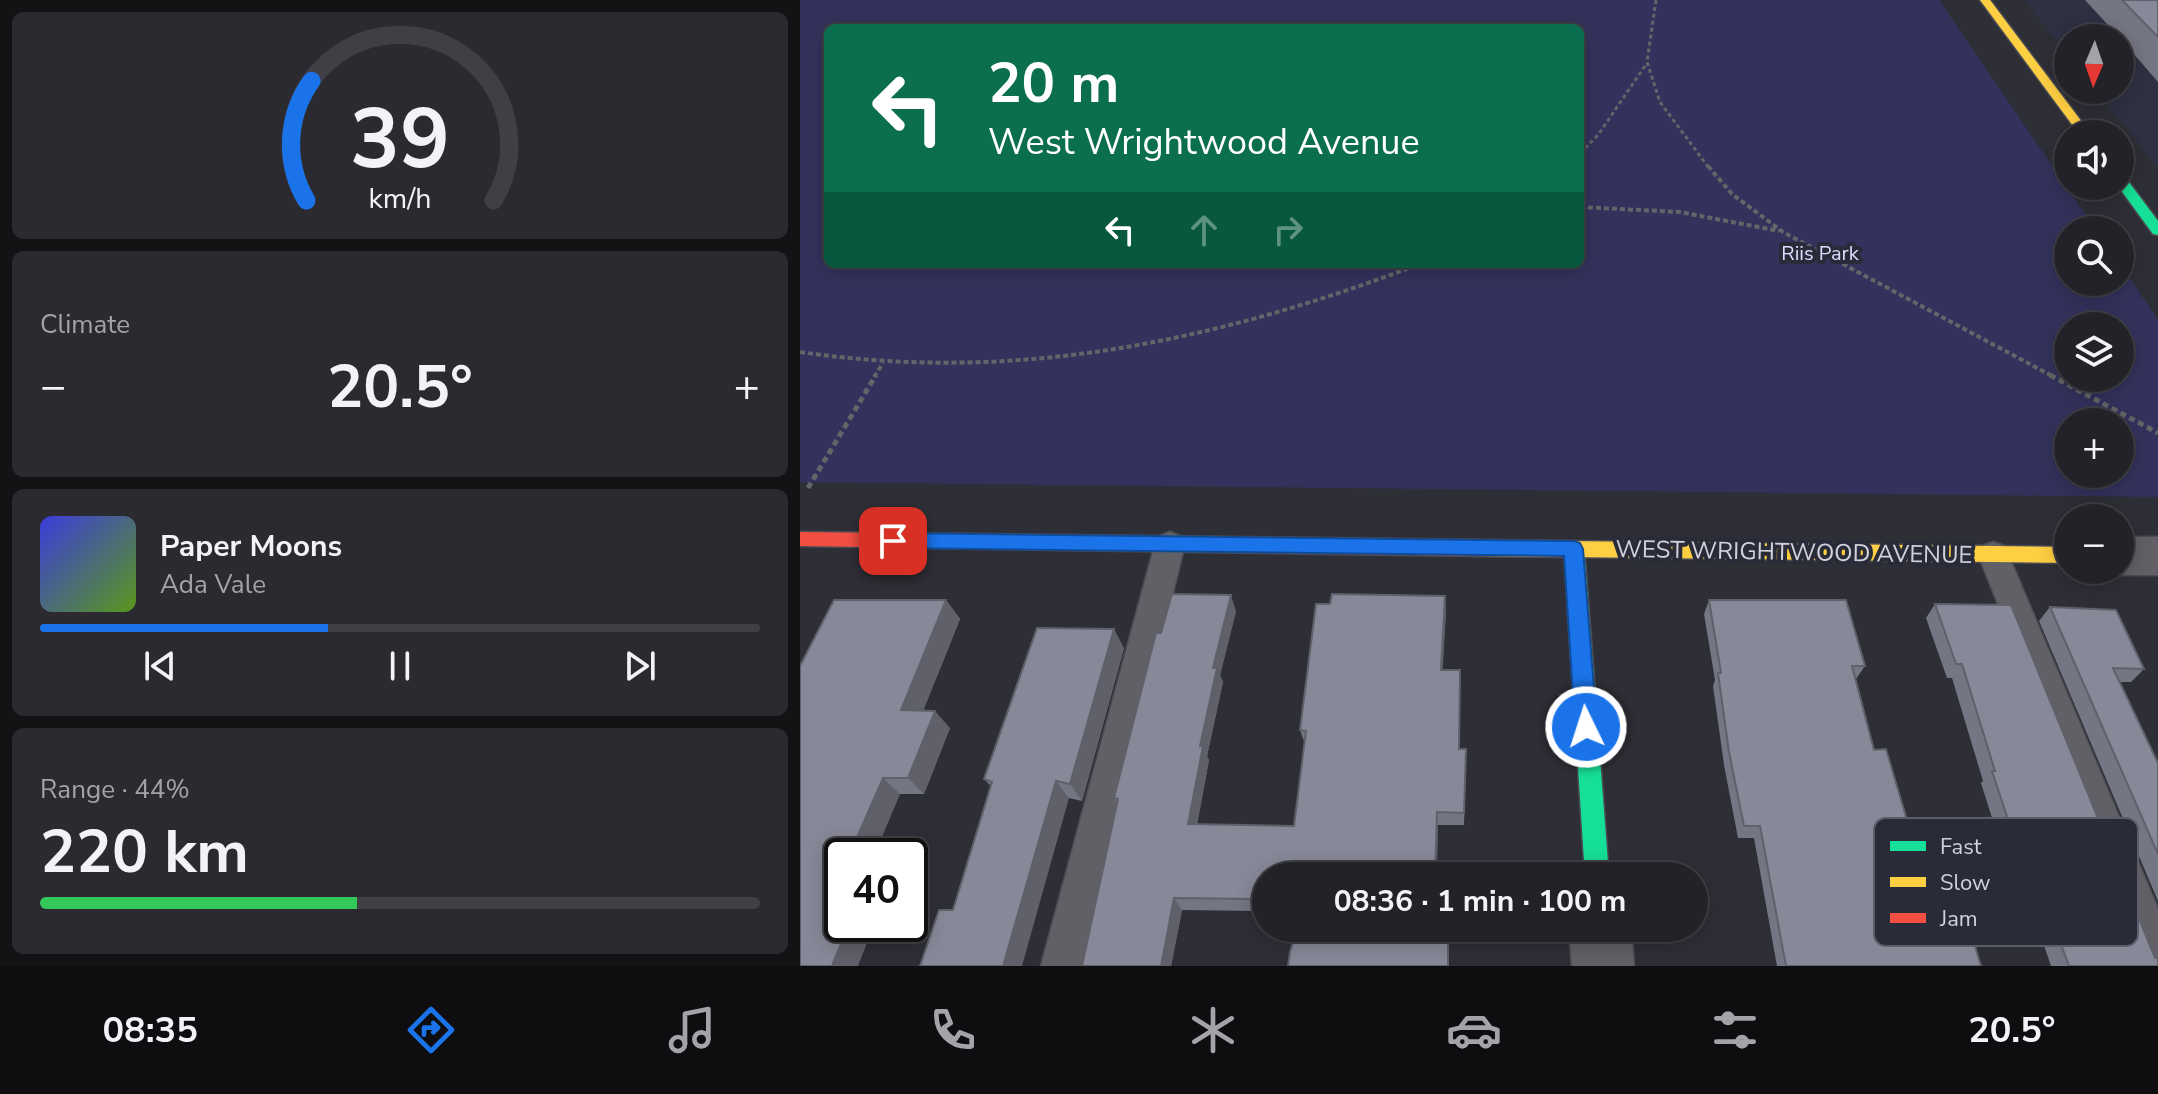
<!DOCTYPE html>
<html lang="en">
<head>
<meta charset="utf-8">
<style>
  :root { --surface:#222228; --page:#2a2a30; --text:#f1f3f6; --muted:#a2a4a8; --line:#3f3f45; --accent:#1a73e8 }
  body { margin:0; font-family:"Nunito Sans",sans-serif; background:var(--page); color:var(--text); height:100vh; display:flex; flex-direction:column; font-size:30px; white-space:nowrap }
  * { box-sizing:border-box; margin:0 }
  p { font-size:26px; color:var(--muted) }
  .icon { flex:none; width:44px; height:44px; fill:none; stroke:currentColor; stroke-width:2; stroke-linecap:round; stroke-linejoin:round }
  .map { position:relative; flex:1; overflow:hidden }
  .panel { display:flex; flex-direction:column; gap:12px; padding:12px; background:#131316; width:800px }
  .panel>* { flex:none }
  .top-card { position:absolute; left:24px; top:24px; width:760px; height:244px; border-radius:12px; box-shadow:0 4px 20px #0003,0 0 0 2px var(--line); background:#0b6e4f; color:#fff; overflow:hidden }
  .needle { width:52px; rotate:182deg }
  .tools { position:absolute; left:1254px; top:24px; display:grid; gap:16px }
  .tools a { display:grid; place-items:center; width:80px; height:80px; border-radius:50%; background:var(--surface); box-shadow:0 4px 20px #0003,0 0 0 2px var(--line); font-size:40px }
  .speed { position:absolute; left:24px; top:838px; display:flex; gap:16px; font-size:40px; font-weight:700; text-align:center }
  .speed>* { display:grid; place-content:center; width:104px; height:104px; border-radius:50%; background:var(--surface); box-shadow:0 4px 20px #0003,0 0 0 2px var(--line); line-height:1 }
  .speed .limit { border:4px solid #111; border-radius:12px; background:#fff; color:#111 }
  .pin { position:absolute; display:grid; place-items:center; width:68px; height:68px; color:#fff; margin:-34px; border-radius:16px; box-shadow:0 4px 12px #0006 }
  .me { position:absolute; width:88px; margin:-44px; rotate:356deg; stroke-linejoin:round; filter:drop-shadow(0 0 6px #0008) }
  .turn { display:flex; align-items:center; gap:28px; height:168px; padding:0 32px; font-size:36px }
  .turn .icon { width:104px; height:104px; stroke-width:2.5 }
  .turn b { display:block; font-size:56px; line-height:68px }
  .lanes { display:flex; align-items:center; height:76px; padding:0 32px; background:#0003; justify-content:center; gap:40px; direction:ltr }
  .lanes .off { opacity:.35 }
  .big { font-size:60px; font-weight:700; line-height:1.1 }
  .panel .tile { flex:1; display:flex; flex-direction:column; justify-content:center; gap:12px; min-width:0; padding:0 28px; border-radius:12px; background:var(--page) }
  .panel .dial { align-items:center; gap:0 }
  .dial svg { height:208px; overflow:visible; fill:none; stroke:var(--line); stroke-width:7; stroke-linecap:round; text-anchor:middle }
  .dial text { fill:var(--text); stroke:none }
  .song { display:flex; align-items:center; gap:24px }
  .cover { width:96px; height:96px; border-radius:12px; background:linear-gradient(135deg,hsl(240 70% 55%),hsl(90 70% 35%)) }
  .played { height:8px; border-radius:4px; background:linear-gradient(90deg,var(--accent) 40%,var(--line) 40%) }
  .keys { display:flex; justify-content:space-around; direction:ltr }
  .heat { display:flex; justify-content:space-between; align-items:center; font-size:44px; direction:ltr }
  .charge { height:12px; border-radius:6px; background:linear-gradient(90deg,#34c759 44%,var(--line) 0) }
  .trip { position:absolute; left:452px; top:862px; width:456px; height:80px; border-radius:40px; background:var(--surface); box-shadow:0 4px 20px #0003,0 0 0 2px var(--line); font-weight:700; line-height:80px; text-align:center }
  .dock { display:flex; height:128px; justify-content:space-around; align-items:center; background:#0e0e10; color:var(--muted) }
  .dock .icon { width:56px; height:56px }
  .dock .current { color:var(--accent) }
  .dock b { font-size:36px; color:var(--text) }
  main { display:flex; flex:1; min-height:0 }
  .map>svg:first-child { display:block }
</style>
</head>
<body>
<main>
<section class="panel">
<div class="tile dial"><svg viewBox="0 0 100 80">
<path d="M14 69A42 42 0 1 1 86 69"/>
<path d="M14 69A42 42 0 0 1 16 23" stroke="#1a73e8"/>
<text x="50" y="56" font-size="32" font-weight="700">39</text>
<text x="50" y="72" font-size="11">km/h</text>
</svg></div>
<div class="tile"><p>Climate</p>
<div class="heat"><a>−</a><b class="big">20.5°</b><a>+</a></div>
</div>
<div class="tile">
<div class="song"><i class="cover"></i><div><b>Paper Moons</b><p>Ada Vale</p></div></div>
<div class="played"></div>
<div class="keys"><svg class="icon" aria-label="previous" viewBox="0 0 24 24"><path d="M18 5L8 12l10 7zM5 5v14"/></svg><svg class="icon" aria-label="pause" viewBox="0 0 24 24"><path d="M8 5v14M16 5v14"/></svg><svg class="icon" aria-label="next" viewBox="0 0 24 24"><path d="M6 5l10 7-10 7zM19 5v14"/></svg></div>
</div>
<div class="tile"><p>Range · 44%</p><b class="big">220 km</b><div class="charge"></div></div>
</section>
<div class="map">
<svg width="1358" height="966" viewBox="0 0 1358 966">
  <rect width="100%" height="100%" fill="#2e2e36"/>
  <path fill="#2f3042" d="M 1224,0 L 1358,0 L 1358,168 L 1296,90 L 1320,90 L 1320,38 L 1268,38 L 1268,55 Z"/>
  <path fill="#32325c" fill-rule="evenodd" d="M 0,0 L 1139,0 L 1296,230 L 1268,230 L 1268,282 L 1320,282 L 1320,264 L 1358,320 L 1358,497 L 0,482 ZM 28,28 L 780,28 L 780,264 L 28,264 ZM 1268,326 L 1320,326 L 1320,378 L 1268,378 ZM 1268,422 L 1320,422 L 1320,474 L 1268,474 Z"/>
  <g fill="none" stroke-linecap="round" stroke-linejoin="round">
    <defs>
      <path id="lane" d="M 370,532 L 380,536 L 385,544 L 281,966 L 241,966 L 355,544 L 360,536 Z
        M 1193,542 L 1204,546 L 1208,554 L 1358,909 L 1358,966 L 1342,966 L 1178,554 L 1182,546 Z"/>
      <path id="street" d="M 1320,537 L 1358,537 L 1358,575 L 1320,575 L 1306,570 L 1320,570 Z
        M 769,928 L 831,928 L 834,966 L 772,966 Z"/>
      <path id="fast" d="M 1320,176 L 1325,177 L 1358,221 L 1358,235 L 1353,234 L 1318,186 L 1320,186 Z
        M 774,541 L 781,544 L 784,549 L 809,876 L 785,876 L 764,549 L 767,544 Z"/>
      <path id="slow" d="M 1180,0 L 1190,0 L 1291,134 L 1279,134 Z
        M 678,540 L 1268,547 L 1268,563 L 678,556 L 671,553 L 668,548 L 671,543 Z"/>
      <path id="jam" d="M 0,532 L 678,540 L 685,543 L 688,548 L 685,553 L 678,556 L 0,546 Z"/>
    </defs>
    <use href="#lane" stroke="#4b4c53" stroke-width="3"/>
    <use href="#street" stroke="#4b4c53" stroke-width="3"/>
    <use href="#fast" stroke="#4b4c53" stroke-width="3"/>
    <use href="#slow" stroke="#4b4c53" stroke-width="3"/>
    <use href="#jam" stroke="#4b4c53" stroke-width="3"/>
    <path stroke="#646469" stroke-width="3" stroke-dasharray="4 3" stroke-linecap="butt" d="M 856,0 L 847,62 L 860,102 L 909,168
      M 780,153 L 798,135 L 847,63"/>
    <path stroke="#646469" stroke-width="4" stroke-dasharray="5 3" stroke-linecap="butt" d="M 908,166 L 932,194 L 983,232 L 1254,377
      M 780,207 L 880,212 L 979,231
      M 0,352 C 217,384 417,341 620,264
      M 74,377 L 83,363"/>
    <path stroke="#646469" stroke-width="5" stroke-dasharray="6 4" stroke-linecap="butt" d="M 1250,375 L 1358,433
      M 8,488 L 76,375"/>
    <use href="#lane" fill="#606066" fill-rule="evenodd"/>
    <use href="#street" fill="#606066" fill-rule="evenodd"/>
    <use href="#fast" fill="#16e098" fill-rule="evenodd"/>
    <use href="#slow" fill="#ffcf43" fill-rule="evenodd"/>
    <use href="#jam" fill="#f24e42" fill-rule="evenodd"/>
  </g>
  <path fill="#757683" d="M 1285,0 L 1358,0 L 1358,82 L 1320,38 Z
    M 146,600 L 160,619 L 123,711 L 150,728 L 124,794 L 100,794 L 42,924 L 74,925 L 0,966 Z
    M 909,600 L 1065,666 L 1056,679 L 1074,750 L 1158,936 L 1181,966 L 977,966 L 954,838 L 938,838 L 924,765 L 913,686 L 915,680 L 904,614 Z
    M 1135,604 L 1358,966 L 1251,966 L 1236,922 L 1225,922 L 1181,783 L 1183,781 L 1152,678 L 1147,678 L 1126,618 Z
    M 1250,607 L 1344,669 L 1331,682 L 1319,682 L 1358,763 L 1358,901 L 1239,621 Z
    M 436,611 L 420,675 L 423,682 L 407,756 L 409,760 L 397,824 L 494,826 L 505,744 L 500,730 L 646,611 L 642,670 L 659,749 L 666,762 L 664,825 L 638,825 L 466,876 L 466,916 L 460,916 L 458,911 L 382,910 L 371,966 L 282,966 L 317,803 L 314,798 L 361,633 Z
    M 324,648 L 282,801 L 269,798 L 153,910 L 191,786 L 184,779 Z"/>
  <path fill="#5f606a" d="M 431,595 L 436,611 L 420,675 L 423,682 L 407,756 L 409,760 L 395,837 L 388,824 L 413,668 Z
    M 645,596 L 646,611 L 642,684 L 641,670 Z
    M 146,600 L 160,619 L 116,728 L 101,710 Z
    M 314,629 L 324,648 L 282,801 L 270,784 Z
    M 135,711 L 150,728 L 124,794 L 108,778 Z
    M 83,778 L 100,794 L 74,856 L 49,856 Z
    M 256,781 L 269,798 L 222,966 L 203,966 Z
    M 637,812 L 638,825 L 637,876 L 635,876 Z
    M 42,871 L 42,923 L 24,911 Z
    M 374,898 L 382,910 L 371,966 L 361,966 Z
    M 49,924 L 74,925 L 58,966 L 32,966 Z"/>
  <path fill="#888998" stroke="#5f606a" stroke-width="2" d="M 1322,0 L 1358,0 L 1358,37 Z
    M 372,594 L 431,595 L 413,668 L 417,668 L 400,746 L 403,746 L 388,824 L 494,826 L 506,731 L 500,730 L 516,604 L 530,604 L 532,594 L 645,596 L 641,670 L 660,670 L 659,749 L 666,749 L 664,813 L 637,812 L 635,876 L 466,876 L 466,905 L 455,905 L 455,899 L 374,898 L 361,966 L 282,966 L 318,799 L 314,798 L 356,633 L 361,633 Z
    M 34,600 L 146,600 L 101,710 L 135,711 L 108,778 L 83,778 L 49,856 L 42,856 L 42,871 L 24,911 L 42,911 L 42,924 L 49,924 L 32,966 L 0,966 L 0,666 Z
    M 909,600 L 1046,600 L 1065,666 L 1052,666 L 1074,750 L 1086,749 L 1112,837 L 1129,837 L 1158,936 L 1172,936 L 1181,966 L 986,966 L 960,826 L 944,826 L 929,752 L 918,673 L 921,673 Z
    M 1135,604 L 1211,605 L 1355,958 L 1358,958 L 1358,966 L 1269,966 L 1249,912 L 1238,911 L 1192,771 L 1195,771 L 1162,664 L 1156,664 Z
    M 1250,607 L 1316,610 L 1344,669 L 1313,668 L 1358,763 L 1358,854 Z
    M 237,628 L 314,629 L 270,784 L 256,781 L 203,966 L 120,966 L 139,910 L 153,910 L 192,782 L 184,779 Z
    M 497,928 L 648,928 L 648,966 L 488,966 L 490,952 Z"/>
  <path fill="#1a73e8" stroke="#114b97" stroke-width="2" d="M 93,533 L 774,541 L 780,543 L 783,549 L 797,727 L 794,734 L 786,737 L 778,734 L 775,727 L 764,556 L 93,548 L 86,546 L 83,541 L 86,535 Z"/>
  <g text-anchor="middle" stroke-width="8" stroke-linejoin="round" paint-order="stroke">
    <g font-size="20" fill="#dbdefe" stroke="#2a2b39">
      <text x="1020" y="260">Riis Park</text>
    </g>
    <g font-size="24" fill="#d0d1da" stroke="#2a2b39">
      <text transform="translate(994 552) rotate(1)" y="8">WEST WRIGHTWOOD AVENUE</text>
    </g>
  </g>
  <rect x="1074" y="818" width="264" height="128" rx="12" fill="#2a2b39" stroke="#5c5d69" stroke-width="2"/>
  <rect x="1090" y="841" width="36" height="10" fill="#16e098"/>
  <rect x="1090" y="877" width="36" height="10" fill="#ffcf43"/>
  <rect x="1090" y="913" width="36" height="10" fill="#f24e42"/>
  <g font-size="22" fill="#d0d1da">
    <text x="1140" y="854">Fast</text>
    <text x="1140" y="890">Slow</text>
    <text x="1140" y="926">Jam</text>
  </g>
</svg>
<div class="tools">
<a><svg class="needle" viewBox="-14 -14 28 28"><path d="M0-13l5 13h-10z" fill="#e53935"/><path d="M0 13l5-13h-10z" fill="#a2a4a8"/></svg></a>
<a><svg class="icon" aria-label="sound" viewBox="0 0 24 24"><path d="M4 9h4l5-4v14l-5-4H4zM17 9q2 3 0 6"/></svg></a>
<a><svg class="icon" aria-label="search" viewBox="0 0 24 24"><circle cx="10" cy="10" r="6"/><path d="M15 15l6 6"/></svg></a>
<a><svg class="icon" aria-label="layers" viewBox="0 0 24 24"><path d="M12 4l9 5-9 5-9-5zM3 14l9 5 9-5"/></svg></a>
<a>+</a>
<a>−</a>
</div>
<div class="speed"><div class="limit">40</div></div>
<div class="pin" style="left:93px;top:541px;background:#d93025"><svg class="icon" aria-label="arrive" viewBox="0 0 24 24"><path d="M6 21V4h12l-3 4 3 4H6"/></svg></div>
<svg class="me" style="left:786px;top:727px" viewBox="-20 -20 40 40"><circle r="17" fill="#1a73e8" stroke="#fff" stroke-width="3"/><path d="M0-11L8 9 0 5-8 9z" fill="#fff"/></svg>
<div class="trip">08:36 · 1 min · 100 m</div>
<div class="top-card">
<div class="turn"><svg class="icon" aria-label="left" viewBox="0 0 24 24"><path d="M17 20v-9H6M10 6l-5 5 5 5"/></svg><div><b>20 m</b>West Wrightwood Avenue</div></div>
<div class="lanes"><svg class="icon" aria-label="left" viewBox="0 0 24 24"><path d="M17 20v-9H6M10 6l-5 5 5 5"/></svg><svg class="icon off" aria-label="ahead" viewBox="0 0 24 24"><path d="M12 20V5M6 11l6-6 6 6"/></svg><svg class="icon off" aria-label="right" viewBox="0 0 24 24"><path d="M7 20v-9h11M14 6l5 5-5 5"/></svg></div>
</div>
</div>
</main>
<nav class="dock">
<b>08:35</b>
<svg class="icon current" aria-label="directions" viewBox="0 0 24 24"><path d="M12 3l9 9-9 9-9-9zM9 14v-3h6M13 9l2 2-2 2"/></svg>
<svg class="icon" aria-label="music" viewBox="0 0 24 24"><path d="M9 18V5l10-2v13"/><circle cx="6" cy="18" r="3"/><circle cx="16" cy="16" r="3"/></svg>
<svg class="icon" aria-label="phone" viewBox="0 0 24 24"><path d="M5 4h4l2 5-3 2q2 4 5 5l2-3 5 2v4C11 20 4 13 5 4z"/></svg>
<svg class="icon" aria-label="climate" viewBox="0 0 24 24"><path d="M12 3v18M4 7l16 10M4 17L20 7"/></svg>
<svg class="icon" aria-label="car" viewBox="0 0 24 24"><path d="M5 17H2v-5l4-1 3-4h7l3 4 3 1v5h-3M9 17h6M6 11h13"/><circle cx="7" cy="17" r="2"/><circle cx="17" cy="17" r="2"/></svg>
<svg class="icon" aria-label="filters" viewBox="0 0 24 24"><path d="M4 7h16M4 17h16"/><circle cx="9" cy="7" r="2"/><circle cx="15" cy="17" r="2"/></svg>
<b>20.5°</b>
</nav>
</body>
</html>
